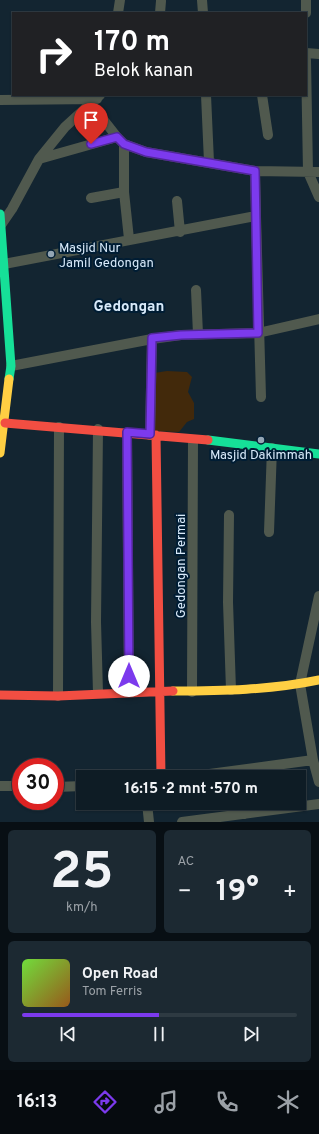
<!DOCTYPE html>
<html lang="id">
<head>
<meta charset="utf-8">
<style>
  :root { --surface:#0e1c25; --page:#1c2932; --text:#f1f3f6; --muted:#9ba1a7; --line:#2e3a42; --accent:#7c3aed }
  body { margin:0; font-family:Overpass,sans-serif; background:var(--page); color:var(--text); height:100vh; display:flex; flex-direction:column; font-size:15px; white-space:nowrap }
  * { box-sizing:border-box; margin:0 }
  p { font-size:13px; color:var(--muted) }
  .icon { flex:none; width:22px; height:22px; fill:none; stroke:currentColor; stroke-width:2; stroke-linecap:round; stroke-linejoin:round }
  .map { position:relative; height:822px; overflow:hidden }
  .drawer { display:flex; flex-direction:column; gap:8px; padding:8px; background:#080f14; flex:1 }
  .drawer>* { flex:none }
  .hud { position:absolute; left:12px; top:12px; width:295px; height:84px; border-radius:0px; box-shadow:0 1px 3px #0004,0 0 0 1px var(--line); background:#202124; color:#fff; overflow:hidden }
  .speed { position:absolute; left:12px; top:758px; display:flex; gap:8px; font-size:20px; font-weight:700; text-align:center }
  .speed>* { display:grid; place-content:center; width:52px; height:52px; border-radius:50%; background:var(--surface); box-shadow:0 1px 3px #0004,0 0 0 1px var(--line); line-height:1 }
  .speed .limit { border:6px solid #d22; background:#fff; color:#111 }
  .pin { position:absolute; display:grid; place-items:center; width:34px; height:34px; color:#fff; margin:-41px -17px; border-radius:50% 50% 50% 0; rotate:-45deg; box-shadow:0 0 4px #0007 }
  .pin .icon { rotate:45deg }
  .me { position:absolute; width:44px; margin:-22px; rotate:0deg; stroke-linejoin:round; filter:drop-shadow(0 0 3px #0008) }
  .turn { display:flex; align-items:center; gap:14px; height:84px; padding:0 16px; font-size:18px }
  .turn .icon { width:52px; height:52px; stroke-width:2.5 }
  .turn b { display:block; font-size:28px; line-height:34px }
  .big { font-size:30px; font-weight:700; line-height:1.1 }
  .drawer .tile { flex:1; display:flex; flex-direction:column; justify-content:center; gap:6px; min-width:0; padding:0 14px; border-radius:6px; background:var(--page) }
  .drawer .dial { align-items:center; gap:0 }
  .dial b { font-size:52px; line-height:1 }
  .song { display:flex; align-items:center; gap:12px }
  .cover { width:48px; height:48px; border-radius:6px; background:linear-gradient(135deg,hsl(100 70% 55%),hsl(30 70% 35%)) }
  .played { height:4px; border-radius:2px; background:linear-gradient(90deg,var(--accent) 50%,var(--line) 50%) }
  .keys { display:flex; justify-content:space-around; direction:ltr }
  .heat { display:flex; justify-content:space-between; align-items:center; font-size:22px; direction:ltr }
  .drawer .tiles { flex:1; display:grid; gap:8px; grid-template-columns:1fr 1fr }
  .tile:last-child { grid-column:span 2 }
  .trip { position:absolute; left:76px; top:770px; width:230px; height:40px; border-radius:0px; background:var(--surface); box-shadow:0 1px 3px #0004,0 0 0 1px var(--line); font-weight:700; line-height:40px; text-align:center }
  .menu { display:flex; height:64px; justify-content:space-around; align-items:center; background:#060b0f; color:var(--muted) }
  .menu .icon { width:28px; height:28px }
  .menu .active { color:var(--accent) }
  .menu b { font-size:18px; color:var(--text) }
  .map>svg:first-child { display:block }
</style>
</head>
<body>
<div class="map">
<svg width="319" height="822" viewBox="0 0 319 822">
  <rect width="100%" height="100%" fill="#132531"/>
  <path fill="#42290b" d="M 167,371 L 187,372 L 192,377 L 188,392 L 194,403 L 194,419 L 187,422 L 179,432 L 153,431 L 154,373 Z"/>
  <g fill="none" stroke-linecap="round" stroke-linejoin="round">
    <path stroke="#50594e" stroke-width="10" d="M 202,0 L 203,13
      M 118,13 L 120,0
      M 160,13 L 161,1
      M 306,13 L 306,0
      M 306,53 L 319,54
      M 306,60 L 308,172 L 319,197
      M 206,95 L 209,162
      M 262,95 L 268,135
      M 0,100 L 97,99
      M 91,104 L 117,137 L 124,144 L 146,152 L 255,171 L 319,172
      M 124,144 L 124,192 L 129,239
      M 39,159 L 117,137
      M 91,198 L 124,192
      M 177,201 L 180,232
      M 256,216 L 261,397
      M 1,225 L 12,209 L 39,159 L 65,127 L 100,95
      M 4,264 L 256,216 L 255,171
      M 196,290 L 198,334
      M 11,366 L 152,339 L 181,335 L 258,333 L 319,319
      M 98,429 L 96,622 L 98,693
      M 127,433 L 129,692
      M 150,435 L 152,339
      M 229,515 L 228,602 L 231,690
      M 269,532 L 272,448
      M 319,596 L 300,684 L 313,760 L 319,782
      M 192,692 L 193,440
      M 58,696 L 59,427
      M 187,777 L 313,760
      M 0,786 L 21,786
      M 55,787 L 83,786
      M 147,803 L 149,822
      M 243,803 L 245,814
      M 182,822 L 319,804"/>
    <path stroke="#16e098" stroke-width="9" d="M 0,214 L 11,366 L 9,379
      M 208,440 L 319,454"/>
    <path stroke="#ffcf43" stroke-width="9" d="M 0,453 L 9,379
      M 173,691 C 221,691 272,690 319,680"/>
    <path stroke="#f24e42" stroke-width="9" d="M 5,423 L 208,440
      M 156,435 L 161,777
      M 0,695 L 58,696 L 173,691"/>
  </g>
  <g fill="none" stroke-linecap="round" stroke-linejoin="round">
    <defs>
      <path id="route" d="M 91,144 L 117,137 L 124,144 L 146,152 L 255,171 L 258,333 L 181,335 L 152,338 L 150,434 L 127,432 L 129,676"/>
    </defs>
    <use href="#route" stroke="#51269a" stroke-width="10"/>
    <use href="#route" stroke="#7c3aed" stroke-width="7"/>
  </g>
  <g fill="#94a6b4" stroke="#001d34" stroke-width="1.5">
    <circle cx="51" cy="254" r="4"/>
    <circle cx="261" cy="440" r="4"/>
  </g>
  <g text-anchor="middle" stroke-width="4" stroke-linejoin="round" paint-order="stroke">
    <g font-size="13" fill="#d9ebfb" stroke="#001d34" text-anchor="start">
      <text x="59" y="252">Masjid Nur<tspan x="59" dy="15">Jamil Gedongan</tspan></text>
      <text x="261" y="459" text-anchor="middle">Masjid Dakimmah</text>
    </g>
    <g font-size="13" fill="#d9ebfb" stroke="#001d34">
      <text transform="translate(180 566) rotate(-90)" y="5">Gedongan Permai</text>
    </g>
    <g font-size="15" font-weight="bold" fill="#d9ebfb" stroke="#001d34">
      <text x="129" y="311">Gedongan</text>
    </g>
  </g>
</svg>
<div class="speed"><div class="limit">30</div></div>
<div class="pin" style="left:91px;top:144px;background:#d93025"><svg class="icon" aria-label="arrive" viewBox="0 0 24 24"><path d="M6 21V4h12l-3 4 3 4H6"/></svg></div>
<svg class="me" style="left:129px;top:676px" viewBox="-20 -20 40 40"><circle r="19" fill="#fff"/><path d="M0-13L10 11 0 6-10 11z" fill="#7c3aed"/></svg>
<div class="trip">16:15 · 2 mnt · 570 m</div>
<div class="hud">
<div class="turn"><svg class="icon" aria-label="right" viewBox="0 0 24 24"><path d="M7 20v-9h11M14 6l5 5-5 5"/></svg><div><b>170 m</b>Belok kanan</div></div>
</div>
</div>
<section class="drawer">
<div class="tiles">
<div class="tile dial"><b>25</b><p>km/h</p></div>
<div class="tile"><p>AC</p>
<div class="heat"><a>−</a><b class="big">19°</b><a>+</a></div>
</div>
<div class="tile">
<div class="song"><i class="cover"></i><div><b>Open Road</b><p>Tom Ferris</p></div></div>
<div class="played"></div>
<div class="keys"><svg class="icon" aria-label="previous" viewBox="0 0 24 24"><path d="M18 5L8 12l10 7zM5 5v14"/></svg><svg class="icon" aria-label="pause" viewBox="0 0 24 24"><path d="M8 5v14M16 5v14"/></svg><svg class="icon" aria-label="next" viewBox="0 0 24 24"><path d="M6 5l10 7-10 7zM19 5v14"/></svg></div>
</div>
</div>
</section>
<nav class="menu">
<b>16:13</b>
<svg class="icon active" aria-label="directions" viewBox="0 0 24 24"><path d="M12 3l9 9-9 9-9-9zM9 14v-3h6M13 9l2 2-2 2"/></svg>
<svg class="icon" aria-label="music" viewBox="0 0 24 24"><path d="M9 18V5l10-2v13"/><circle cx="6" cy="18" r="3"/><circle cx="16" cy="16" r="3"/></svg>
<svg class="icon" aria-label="phone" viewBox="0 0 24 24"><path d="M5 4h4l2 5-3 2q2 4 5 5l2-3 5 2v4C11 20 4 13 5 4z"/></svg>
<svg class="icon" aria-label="climate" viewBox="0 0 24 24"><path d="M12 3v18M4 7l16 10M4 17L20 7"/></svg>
</nav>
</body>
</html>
